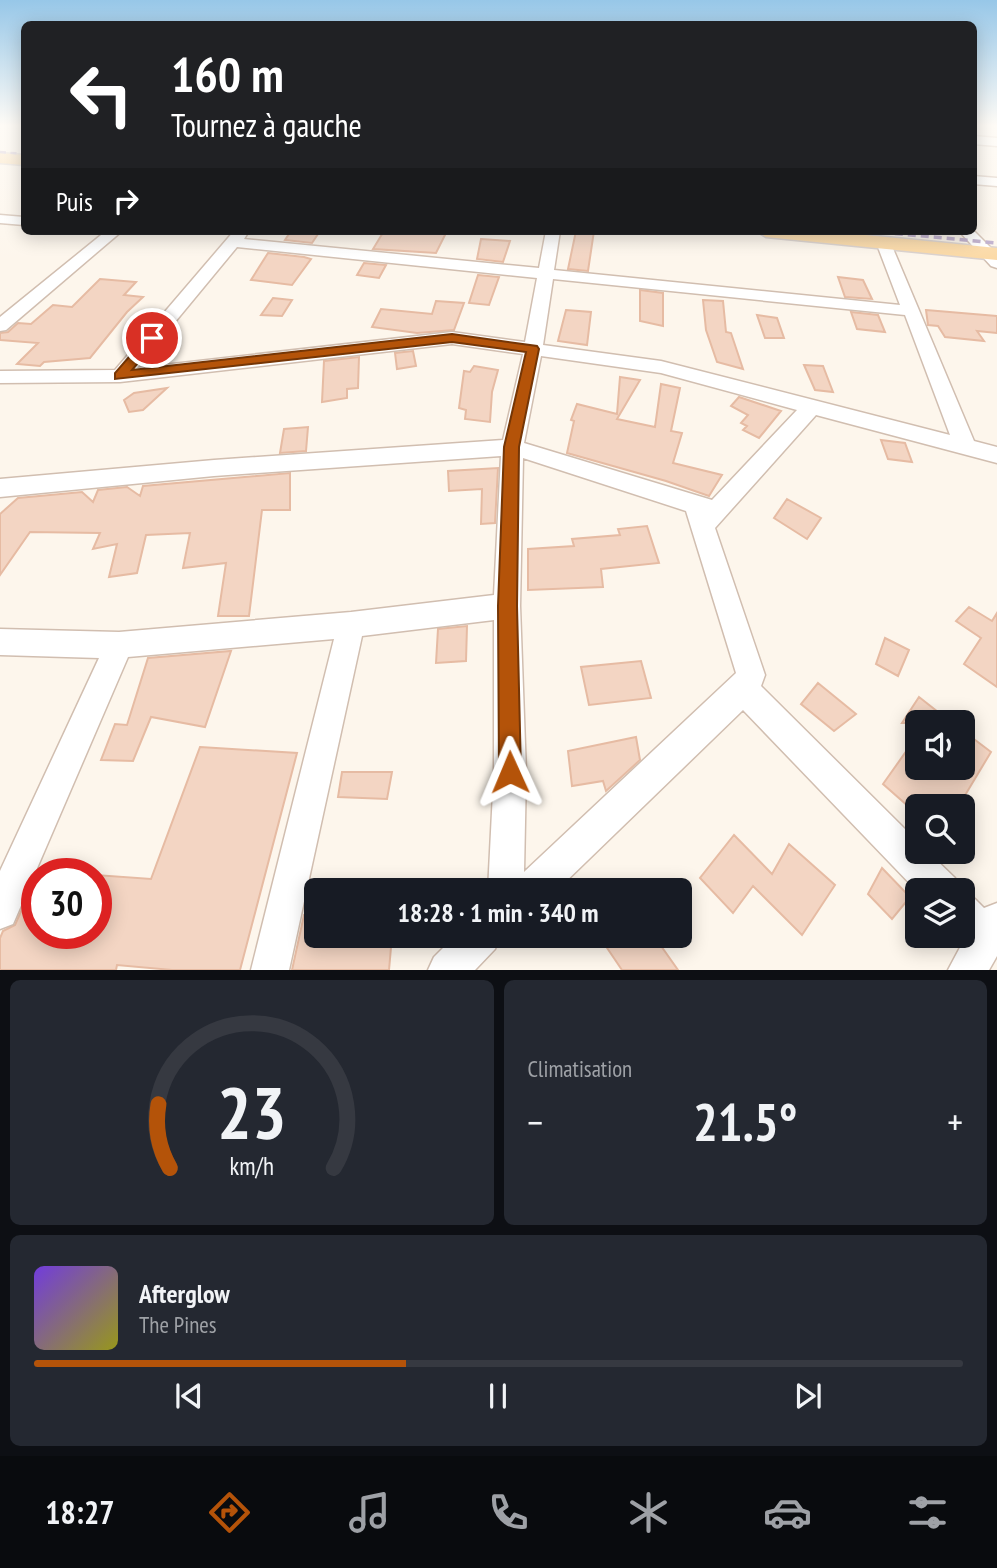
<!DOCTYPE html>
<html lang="fr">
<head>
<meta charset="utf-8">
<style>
  :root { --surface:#171b24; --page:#242831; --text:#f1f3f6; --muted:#9ea1a6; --line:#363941; --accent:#b45309 }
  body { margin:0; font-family:"PT Sans Narrow",sans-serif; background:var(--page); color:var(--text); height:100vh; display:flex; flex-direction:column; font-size:26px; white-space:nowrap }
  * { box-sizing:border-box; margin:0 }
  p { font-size:23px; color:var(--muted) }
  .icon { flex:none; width:38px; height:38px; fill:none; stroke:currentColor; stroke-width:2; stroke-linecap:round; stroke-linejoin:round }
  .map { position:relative; height:970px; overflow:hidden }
  .panel { display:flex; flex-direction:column; gap:10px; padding:10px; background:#0d0f14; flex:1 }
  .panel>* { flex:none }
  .guide { position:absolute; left:21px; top:21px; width:956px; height:214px; border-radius:10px; box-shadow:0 4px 18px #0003; background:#202124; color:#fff; overflow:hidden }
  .fabs { position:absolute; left:905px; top:710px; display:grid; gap:14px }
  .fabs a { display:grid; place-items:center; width:70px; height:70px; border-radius:10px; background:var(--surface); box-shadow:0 4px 18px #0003; font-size:35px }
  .speed { position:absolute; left:21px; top:858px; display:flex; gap:14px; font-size:35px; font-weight:700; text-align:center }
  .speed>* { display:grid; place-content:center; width:91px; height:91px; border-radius:50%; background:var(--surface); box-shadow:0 4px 18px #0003; line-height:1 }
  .speed .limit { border:10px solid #d22; background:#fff; color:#111 }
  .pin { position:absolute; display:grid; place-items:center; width:60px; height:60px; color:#fff; margin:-30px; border:4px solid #fff; border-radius:50%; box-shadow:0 2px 7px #0007 }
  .me { position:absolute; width:77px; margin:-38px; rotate:359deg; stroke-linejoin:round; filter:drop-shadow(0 0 5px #0008) }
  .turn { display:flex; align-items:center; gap:24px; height:147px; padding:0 35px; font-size:32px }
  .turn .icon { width:91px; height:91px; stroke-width:2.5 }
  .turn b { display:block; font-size:49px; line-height:60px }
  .then { display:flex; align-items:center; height:66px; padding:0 35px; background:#0003; gap:14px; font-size:26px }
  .big { font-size:52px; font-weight:700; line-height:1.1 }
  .panel .card { flex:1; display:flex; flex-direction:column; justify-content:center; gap:10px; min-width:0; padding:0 24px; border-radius:10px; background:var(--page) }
  .panel .dial { align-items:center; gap:0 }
  .dial svg { height:182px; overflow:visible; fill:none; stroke:var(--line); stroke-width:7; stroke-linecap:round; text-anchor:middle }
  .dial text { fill:var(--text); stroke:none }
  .song { display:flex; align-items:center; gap:21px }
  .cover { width:84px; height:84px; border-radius:10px; background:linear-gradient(135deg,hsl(260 70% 55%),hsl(60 70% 35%)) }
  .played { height:7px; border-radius:4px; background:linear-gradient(90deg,var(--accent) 40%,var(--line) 40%) }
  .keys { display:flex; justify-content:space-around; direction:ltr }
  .heat { display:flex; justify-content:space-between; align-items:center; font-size:38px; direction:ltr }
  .panel .tiles { flex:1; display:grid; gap:10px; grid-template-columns:1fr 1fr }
  .card:last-child { grid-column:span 2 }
  .trip { position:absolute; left:304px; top:878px; width:388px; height:70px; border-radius:10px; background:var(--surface); box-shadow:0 4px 18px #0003; font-weight:700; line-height:70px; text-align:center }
  .tab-bar { display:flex; height:112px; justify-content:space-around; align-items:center; background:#090b0e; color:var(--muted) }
  .tab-bar .icon { width:49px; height:49px }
  .tab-bar .current { color:var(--accent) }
  .tab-bar b { font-size:32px; color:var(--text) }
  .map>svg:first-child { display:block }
</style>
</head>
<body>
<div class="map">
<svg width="997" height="970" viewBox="0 0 997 970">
  <rect width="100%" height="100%" fill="#fdf6ec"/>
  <path fill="#f3d5c3" stroke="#e6bba3" stroke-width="2" d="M 291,231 L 320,231 L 312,243 L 285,240 Z
    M 384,231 L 447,231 L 436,253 L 373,249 Z
    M 576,231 L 594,231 L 588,271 L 568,269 Z
    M 481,239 L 510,241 L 503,262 L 477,259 Z
    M 268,253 L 304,257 L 311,259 L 292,285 L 251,280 Z
    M 364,263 L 386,265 L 379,278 L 357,275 Z
    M 478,275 L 499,277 L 489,305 L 469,303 Z
    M 838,277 L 863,280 L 872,299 L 845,297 Z
    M 100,279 L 136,282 L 124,295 L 143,297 L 127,312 L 90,358 L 44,362 L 40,366 L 17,364 L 38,343 L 0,340 L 0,333 L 8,332 L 18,323 L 31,324 L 53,305 L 72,307 Z
    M 640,290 L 663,293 L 663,326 L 640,321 Z
    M 273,298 L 292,300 L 282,316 L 261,315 Z
    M 703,300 L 723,301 L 726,332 L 731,333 L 743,369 L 717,362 L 706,330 Z
    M 436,301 L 464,303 L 454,330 L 417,333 L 372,327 L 381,309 L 432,314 Z
    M 566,310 L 591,312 L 587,345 L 558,341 Z
    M 926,310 L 997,316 L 997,333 L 977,331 L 984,341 L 945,337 L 938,326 L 928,325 Z
    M 851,312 L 878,315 L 885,332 L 857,329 Z
    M 757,315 L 777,318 L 784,338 L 765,338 Z
    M 413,351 L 416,366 L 397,369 L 395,353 Z
    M 359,357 L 358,388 L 347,389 L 347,398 L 322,402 L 324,361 Z
    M 804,365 L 823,366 L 833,392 L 815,390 Z
    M 474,366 L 498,370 L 492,392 L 490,422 L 465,419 L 466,410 L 459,408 L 464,371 L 470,372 Z
    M 620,377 L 640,380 L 617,419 L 655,427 L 661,384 L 680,388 L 671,431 L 682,433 L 673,463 L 722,475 L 709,496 L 666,481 L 567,453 L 574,421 L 571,420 L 577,404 L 617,414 Z
    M 167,388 L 143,410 L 129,412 L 124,400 L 134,393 Z
    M 739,397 L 781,411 L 759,438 L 743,430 L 747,426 L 741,423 L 748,415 L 731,406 Z
    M 308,427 L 306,451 L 280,453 L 284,429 Z
    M 881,440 L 905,443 L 912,462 L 888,459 Z
    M 498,468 L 495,523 L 481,524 L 482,489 L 449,491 L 448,471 Z
    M 290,473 L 290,510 L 262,510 L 249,616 L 218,616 L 226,563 L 183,568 L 190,533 L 146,535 L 137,573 L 109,577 L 117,544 L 93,549 L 100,533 L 30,532 L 0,575 L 0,514 L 18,498 L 82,492 L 93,502 L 98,490 L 127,487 L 140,496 L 143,486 Z
    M 787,499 L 821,518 L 807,539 L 774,518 Z
    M 647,526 L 659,563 L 601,569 L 603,587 L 528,590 L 528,549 L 574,546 L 572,539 L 620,535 L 618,529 Z
    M 969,607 L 992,621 L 997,613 L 997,687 L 964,664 L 981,638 L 956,621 Z
    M 467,626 L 466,661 L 436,663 L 438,629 Z
    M 885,638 L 909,650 L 898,676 L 876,664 Z
    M 231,651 L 205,727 L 151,717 L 133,761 L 101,760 L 115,724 L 127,725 L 148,658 Z
    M 641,661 L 651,698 L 589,705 L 581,667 Z
    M 818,683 L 856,714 L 834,731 L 801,704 Z
    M 919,697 L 952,723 L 902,723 Z
    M 962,730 L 991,752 L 958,807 L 909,807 L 883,784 L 917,736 L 917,768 L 962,768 Z
    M 636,737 L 640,760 L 606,791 L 603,781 L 572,786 L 568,751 Z
    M 200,747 L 297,753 L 240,970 L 172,970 L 117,965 L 116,970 L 0,970 L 0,938 L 3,931 L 15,925 L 37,875 L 37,933 L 96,933 L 96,875 L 151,879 Z
    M 342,772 L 392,772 L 387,799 L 338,797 Z
    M 734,835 L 772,874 L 789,844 L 835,885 L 802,935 L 753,886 L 733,913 L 700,878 Z
    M 882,868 L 910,897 L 892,919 L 868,894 Z
    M 317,910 L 317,936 L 392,936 L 389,970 L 292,970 L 304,915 Z
    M 599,936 L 654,936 L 678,970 L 622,970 Z"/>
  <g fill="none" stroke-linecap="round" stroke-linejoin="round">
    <defs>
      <path id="minor" d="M 973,136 L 997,138 L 997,146 L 973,144 Z
        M 973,176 L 997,178 L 997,186 L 973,184 Z
        M 0,215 L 24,217 L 24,225 L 0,223 Z
        M 973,230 L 997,254 L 997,268 L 991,266 L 959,231 Z
        M 106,231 L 122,231 L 6,330 L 0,331 L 0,317 Z
        M 234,231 L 249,231 L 244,239 L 539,268 L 546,231 L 560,231 L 554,270 L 900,305 L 876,242 L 879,239 L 889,239 L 974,441 L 997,447 L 997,463 L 816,415 L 715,528 L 765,675 L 761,686 L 917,841 L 917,852 L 928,852 L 955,878 L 960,891 L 917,891 L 743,710 L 556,891 L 488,891 L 494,772 L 494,620 L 362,636 L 289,970 L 251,970 L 334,639 L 128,657 L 13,924 L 0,929 L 0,871 L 99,658 L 0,655 L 0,629 L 119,632 L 351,612 L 494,595 L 501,456 L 214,476 L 0,497 L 0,479 L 214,460 L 503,440 L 523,354 L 452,344 L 120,382 L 0,383 L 0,371 L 115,370 ZM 237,247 L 537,278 L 525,342 L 452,332 L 137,368 ZM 553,279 L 905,315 L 950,435 L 661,361 L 543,345 ZM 541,356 L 661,373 L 797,410 L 712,500 L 524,443 ZM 523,458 L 686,511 L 736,673 L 524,872 L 526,772 L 520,606 Z
        M 962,894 L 975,899 L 984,908 L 997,903 L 997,956 L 989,970 L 948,970 L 964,940 L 960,936 L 962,936 Z
        M 455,936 L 500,936 L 495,949 L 475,970 L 428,970 L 434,957 Z"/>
      <path id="major" d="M 0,153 L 24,155 L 24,165 L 0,163 Z
        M 756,231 L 825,231 L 997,248 L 997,260 L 766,237 Z"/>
    </defs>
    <use href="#minor" stroke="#d1beb0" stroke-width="3"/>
    <use href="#major" stroke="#dad1cd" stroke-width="3"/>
    <use href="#minor" fill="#fff" fill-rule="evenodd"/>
    <use href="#major" fill="#fbd9a5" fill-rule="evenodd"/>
    <path stroke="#b9a8c9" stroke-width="2.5" stroke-dasharray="6 4.5" stroke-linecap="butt" d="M 0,152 L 24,154"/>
    <path stroke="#b9a8c9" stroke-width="3.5" stroke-dasharray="8 5" stroke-linecap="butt" d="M 869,231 L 997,243"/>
  </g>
  <linearGradient id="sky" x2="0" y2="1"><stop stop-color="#97c7e8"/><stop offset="0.48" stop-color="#fefbf6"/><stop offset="1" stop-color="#fefbf6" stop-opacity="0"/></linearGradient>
  <rect width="997" height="261" fill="url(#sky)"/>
  <path fill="#b45309" stroke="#753606" stroke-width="2" d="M 152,334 L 159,338 L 132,370 L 452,334 L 537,346 L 539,349 L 519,447 L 517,606 L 521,772 L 518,780 L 510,783 L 502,780 L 499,772 L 498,606 L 504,447 L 526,352 L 452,342 L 115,379 L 115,373 L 148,335 Z"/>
</svg>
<div class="fabs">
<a><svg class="icon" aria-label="sound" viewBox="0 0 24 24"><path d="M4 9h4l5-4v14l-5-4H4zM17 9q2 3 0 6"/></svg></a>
<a><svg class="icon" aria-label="search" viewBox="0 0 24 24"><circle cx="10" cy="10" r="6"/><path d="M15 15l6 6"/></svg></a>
<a><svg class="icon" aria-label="layers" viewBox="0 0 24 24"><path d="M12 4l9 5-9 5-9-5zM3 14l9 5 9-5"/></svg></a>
</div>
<div class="speed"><div class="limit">30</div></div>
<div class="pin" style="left:152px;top:338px;background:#d93025"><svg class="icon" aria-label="arrive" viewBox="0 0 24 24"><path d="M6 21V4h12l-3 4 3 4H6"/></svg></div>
<svg class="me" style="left:510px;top:772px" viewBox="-20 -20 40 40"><path d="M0-17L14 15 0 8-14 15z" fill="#b45309" stroke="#fff" stroke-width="4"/></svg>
<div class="trip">18:28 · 1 min · 340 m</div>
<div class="guide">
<div class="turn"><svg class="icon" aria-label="left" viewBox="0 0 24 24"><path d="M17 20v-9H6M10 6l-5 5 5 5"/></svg><div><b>160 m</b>Tournez à gauche</div></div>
<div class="then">Puis<svg class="icon" aria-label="right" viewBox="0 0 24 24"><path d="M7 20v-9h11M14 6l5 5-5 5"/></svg></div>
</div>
</div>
<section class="panel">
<div class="tiles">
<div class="card dial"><svg viewBox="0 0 100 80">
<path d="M14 69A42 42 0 1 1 86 69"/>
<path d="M14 69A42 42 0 0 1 9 41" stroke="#b45309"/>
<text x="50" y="56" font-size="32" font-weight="700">23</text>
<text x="50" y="72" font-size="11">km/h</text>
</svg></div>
<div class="card"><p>Climatisation</p>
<div class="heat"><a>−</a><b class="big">21.5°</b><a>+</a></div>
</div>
<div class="card">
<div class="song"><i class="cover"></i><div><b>Afterglow</b><p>The Pines</p></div></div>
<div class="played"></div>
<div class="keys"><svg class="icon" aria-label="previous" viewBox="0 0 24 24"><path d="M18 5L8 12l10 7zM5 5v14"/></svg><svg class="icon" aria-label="pause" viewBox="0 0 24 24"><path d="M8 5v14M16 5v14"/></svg><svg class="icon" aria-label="next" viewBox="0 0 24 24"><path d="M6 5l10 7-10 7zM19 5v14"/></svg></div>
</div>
</div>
</section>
<nav class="tab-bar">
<b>18:27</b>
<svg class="icon current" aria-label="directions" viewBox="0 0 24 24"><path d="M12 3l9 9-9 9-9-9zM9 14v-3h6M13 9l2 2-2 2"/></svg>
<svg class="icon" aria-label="music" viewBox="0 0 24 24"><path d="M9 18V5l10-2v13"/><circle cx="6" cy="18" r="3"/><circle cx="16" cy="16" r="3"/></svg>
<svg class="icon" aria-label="phone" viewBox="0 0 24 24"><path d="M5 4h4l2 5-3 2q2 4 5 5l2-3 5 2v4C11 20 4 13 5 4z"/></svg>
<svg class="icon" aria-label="climate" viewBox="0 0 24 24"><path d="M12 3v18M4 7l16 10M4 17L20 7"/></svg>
<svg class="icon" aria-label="car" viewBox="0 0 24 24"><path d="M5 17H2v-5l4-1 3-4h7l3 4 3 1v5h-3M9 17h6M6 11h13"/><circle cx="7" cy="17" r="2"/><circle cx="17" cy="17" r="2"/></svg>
<svg class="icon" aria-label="filters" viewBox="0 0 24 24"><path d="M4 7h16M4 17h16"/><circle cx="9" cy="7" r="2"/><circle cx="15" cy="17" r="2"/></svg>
</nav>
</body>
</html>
